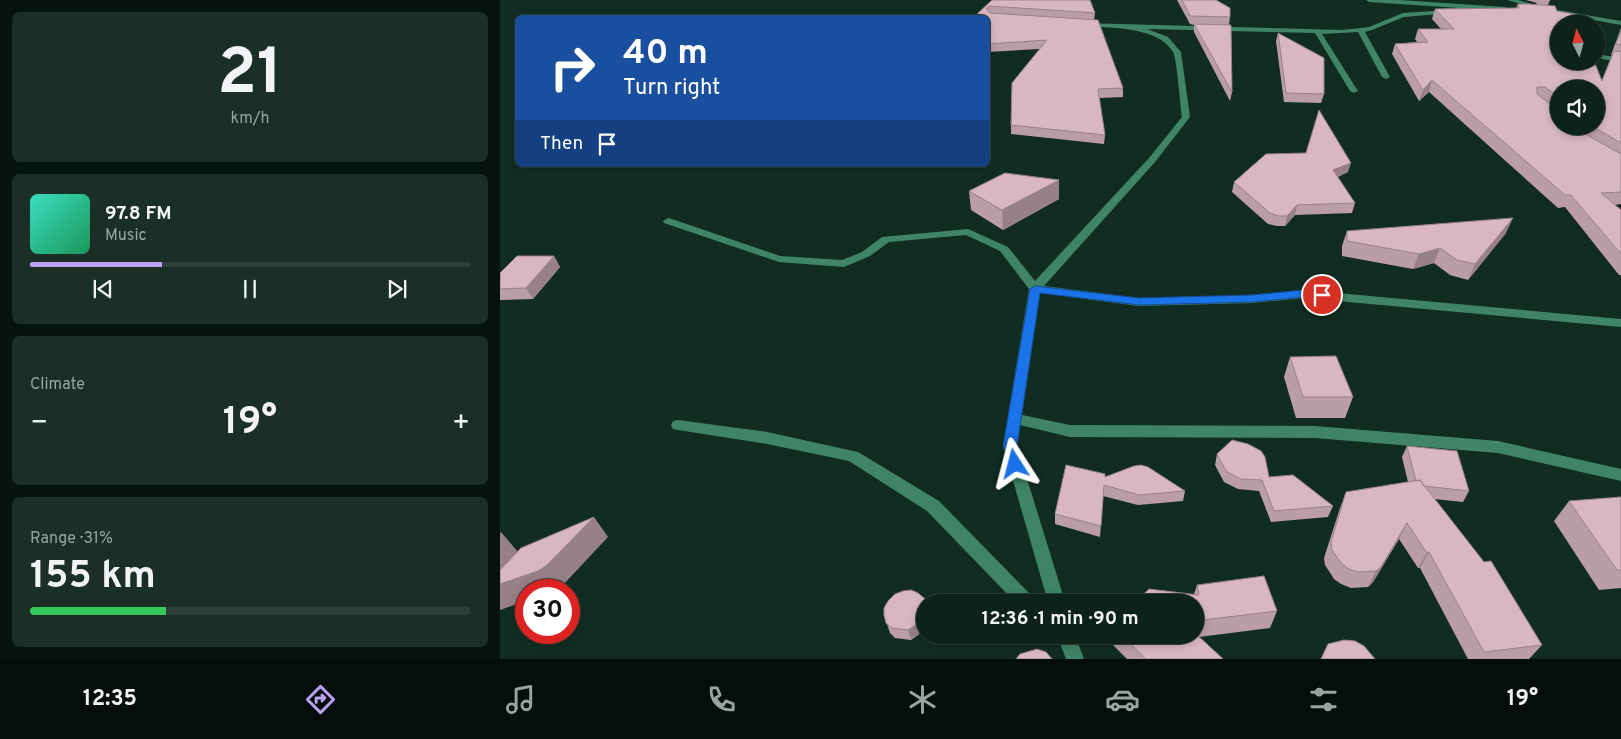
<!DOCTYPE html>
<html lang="en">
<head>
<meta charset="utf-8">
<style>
  :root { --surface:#0d2219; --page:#1b2f26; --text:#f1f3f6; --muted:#9aa4a2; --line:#2d3f38; --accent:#bca0f2 }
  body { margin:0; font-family:Overpass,sans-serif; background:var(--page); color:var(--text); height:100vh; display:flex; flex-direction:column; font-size:19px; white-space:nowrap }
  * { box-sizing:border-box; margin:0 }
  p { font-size:16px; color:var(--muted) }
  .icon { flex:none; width:28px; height:28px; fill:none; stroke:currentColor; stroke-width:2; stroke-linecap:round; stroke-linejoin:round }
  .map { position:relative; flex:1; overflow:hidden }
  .side { display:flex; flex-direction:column; gap:12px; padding:12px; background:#07130e; width:500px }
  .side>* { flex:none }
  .top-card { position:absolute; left:15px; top:15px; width:475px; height:152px; border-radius:8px; box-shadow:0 2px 8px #0003,0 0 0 1px var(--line); background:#1a4fa0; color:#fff; overflow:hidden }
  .needle { width:32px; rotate:354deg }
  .fabs { position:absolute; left:1050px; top:15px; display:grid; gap:10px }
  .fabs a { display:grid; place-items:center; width:55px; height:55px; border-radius:50%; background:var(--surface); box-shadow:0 2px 8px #0003,0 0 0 1px var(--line); font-size:25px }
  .speed { position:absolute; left:15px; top:579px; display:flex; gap:10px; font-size:25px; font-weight:700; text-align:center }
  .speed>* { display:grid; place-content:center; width:65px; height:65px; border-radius:50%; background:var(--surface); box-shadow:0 2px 8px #0003,0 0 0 1px var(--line); line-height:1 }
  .speed .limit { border:8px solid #d22; background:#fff; color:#111 }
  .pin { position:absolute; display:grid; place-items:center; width:42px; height:42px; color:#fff; margin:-21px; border:2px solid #fff; border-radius:50%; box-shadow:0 1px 5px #0007 }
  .me { position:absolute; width:55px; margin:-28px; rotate:351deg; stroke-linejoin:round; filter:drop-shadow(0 0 4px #0008) }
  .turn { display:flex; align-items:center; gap:18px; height:105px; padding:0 25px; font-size:22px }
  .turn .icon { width:65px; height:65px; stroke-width:2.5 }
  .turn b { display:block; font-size:35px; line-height:42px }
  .then { display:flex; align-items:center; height:48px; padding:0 25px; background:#0003; gap:10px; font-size:19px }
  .big { font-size:38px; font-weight:700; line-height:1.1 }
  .side .widget { flex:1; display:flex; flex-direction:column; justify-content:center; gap:8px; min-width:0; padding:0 18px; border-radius:8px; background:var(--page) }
  .side .dial { align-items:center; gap:0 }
  .dial b { font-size:65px; line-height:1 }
  .song { display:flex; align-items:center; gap:15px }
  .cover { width:60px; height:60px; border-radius:8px; background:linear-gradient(135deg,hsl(170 70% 55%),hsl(150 70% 35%)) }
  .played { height:5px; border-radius:2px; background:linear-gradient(90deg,var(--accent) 30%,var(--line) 30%) }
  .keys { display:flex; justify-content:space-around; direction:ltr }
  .heat { display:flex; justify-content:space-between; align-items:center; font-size:28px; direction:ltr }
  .charge { height:8px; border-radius:4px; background:linear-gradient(90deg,#34c759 31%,var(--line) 0) }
  .trip { position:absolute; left:416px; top:594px; width:288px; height:50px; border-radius:25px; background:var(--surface); box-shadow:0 2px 8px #0003,0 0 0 1px var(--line); font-weight:700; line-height:50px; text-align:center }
  .tab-bar { display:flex; height:80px; justify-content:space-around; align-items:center; background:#050e0a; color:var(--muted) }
  .tab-bar .icon { width:35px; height:35px }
  .tab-bar .current { color:var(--accent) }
  .tab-bar b { font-size:22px; color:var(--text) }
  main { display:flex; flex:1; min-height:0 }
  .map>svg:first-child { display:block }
</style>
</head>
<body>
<main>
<section class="side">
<div class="widget dial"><b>21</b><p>km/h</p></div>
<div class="widget">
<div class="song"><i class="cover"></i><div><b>97.8 FM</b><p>Music</p></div></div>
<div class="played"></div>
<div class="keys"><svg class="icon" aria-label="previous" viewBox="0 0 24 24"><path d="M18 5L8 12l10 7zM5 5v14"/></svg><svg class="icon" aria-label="pause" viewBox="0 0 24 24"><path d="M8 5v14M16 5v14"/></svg><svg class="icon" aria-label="next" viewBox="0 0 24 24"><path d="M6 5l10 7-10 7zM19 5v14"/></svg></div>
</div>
<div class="widget"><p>Climate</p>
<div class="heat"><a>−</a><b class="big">19°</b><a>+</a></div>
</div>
<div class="widget"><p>Range · 31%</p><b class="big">155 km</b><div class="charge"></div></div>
</section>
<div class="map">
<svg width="1121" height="659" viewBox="0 0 1121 659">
  <rect width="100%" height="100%" fill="#112d21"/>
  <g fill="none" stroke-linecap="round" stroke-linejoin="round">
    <path fill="#3f8466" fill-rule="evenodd" d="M 866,0 L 899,0 L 1005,7 L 1008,9 L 1005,11 L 869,2 Z
      M 1007,0 L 1018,0 L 1046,8 L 1043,10 Z
      M 949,10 L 951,11 L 951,13 L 904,17 L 872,30 L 865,32 L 890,77 L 886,79 L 882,77 L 858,32 L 822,34 L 858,91 L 854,93 L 850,91 L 815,33 L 647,29 L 668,37 L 681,52 L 690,117 L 655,162 L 544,286 L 639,298 L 752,295 L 804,290 L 1121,319 L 1121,327 L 804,298 L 752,303 L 639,306 L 540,293 L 522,415 L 570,425 L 815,426 L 998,441 L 1121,469 L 1121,481 L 998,453 L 815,438 L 570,437 L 520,425 L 517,446 L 565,602 L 548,602 L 503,446 L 529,289 L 500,251 L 466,235 L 389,242 L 370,256 L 344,267 L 279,262 L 164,223 L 163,221 L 168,218 L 172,219 L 280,256 L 342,260 L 362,252 L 382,237 L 468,229 L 508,247 L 535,281 L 649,158 L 682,117 C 680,105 677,59 673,52 C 658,26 609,28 583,26 L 581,25 L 581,23 L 842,30 L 869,27 L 903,13 Z
      M 1057,10 L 1121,21 L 1121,25 L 1055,13 L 1055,11 Z
      M 1096,54 L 1121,58 L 1121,62 L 1096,58 Z
      M 178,420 L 267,432 L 358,452 L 439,501 L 532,596 L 534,602 L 515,602 L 427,511 L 349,461 L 267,444 L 178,430 L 173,429 L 171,425 L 173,421 Z
      M 557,635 L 575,635 L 584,659 L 566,659 Z"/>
  </g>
  <path fill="#ba9da7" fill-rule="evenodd" d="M 492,0 L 595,13 L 594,20 L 623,88 L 623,97 L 599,98 L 605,135 L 604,144 L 511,134 L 511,125 L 539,49 L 488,52 L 488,18 L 473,18 Z
    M 677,0 L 716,0 L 730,17 L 729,25 L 732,92 L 730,101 L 694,32 L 694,25 L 690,24 Z
    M 1026,0 L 1050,0 L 1048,5 L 1059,24 L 1059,61 L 1102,80 L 1112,55 L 1111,55 L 1121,28 L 1121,204 L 1115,205 L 1121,210 L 1121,275 L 1119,275 L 1065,207 L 1058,208 L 929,92 L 919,101 L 892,54 L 895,44 L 917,42 L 915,39 L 918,29 L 941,29 L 932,19 L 935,9 L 1016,8 L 1018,4 L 1036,4 L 1037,3 ZM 1059,89 L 1096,126 L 1059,126 Z
    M 778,33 L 824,94 L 821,103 L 784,102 L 776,41 Z
    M 848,172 L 838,177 L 855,203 L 852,213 L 795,215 L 785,226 L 777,226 L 768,224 L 732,192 L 734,182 Z
    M 559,180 L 559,199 L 503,230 L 471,210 L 469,191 Z
    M 847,231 L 1006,233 L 968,280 L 950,275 L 934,263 L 913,269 L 842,256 L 842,246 Z
    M 54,256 L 60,267 L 33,299 L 0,300 L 0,273 Z
    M 790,357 L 853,397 L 845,418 L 796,418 L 784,377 Z
    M 907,446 L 969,491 L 963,502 L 934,499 L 1042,645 L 1029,659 L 968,659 L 920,568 L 918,568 L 899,539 L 873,582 L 868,587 L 851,588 L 841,584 L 834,579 L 825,565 L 824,558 L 840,508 L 846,492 L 908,482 L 902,457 Z
    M 717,454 L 833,506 L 828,517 L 771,522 L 759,491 L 738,489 L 724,482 L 715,465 Z
    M 605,477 L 685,491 L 683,501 L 638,505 L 603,496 L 600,537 L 555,524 L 555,514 Z
    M 1121,497 L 1121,588 L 1099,590 L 1054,521 L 1069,501 Z
    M 697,585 L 777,611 L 770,628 L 699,637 L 723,659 L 627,659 L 609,641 L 610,635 L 695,635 L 694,594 Z
    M 425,602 L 425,630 L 411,640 L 395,638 L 390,633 L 384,615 Z"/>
  <path fill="#978088" d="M 932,80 L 929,92 L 919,101 L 923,90 Z
    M 851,163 L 848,172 L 831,179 L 833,170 Z
    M 559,180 L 559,199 L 503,230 L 502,210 Z
    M 797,205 L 795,215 L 785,226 L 787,216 Z
    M 1013,218 L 1006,233 L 968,280 L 975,264 Z
    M 940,248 L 934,263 L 913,269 L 919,254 Z
    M 54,256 L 60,267 L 33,299 L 26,288 Z
    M 94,517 L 108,537 L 63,585 L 56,590 L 26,590 L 26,601 L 0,610 L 0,584 Z
    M 907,523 L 899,539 L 873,582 L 868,587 L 876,571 Z
    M 1,532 L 18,552 L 0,571 L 0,533 Z
    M 929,552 L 920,568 L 918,568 L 927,553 Z
    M 425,612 L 425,630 L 411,640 L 408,630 Z"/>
  <path fill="#d8b7c2" stroke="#978088" d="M 492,0 L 590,0 L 595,13 L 489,6 L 486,9 L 490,13 L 598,20 L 623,88 L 598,89 L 605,135 L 511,125 L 512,83 L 547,40 L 488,44 L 488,18 L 473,18 Z
    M 682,0 L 716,0 L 730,8 L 730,17 L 690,16 Z
    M 1018,4 L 1028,4 L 1055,6 L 1057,11 L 1074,14 L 1078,24 L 1059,24 L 1059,61 L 1094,61 L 1102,81 L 1114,51 L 1121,52 L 1121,143 L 1092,126 L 1096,126 L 1096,89 L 1059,89 L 1059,98 L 1045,87 L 1037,87 L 1037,94 L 1059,111 L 1059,126 L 1075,126 L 1078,130 L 1121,154 L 1121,192 L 1101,193 L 1121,210 L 1121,254 L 1071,195 L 1065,195 L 932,80 L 923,90 L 895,44 L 928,42 L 918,29 L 954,29 L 935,9 L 1019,8 Z
    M 694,24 L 731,25 L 732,92 Z
    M 1121,31 L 1121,45 L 1116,44 Z
    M 778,33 L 824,58 L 824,94 L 786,93 Z
    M 819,110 L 851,163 L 833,170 L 855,203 L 797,205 L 787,216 L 779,216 L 770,213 L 734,182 L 766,154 L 806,153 Z
    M 505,173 L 559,180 L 502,210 L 469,191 Z
    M 1013,218 L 975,264 L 957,260 L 940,248 L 919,254 L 847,241 L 847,231 Z
    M 17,256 L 54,256 L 26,288 L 0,289 L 0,273 Z
    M 836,356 L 853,397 L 803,397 L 790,357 Z
    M 732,440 L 748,444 L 761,451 L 765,457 L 769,477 L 793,475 L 833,506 L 774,511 L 762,480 L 740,479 L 726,471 L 717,454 Z
    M 907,446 L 957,451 L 969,491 L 924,486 L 920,480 L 916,481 Z
    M 566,465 L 605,474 L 605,477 L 634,466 L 641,465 L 648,467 L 685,491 L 639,495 L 604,485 L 601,526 L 555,514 Z
    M 920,480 L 984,562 L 991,561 L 1042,645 L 984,652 L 929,552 L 927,553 L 907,523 L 881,567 L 876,571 L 858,572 L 849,569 L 841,563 L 832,550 L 831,542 L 846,492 Z
    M 1121,497 L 1121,570 L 1117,570 L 1069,501 Z
    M 94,517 L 47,565 L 38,571 L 0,584 L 0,570 L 21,548 Z
    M 764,576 L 777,611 L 695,621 L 695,602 L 635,602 L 649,589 L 699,595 L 697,585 Z
    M 411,590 L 418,593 L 424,598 L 426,602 L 425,602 L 425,612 L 423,620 L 408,630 L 392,628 L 386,623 L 384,615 L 384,608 L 388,601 L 395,594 L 403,591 Z
    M 695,633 L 723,659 L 646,659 L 622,635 L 695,635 Z
    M 844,640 L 855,641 L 864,646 L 875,659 L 821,659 L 828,644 Z
    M 537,649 L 546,652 L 552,659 L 516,659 L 520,654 Z"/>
  <path fill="#1a73e8" stroke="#114b97" d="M 535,286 L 639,298 L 752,295 L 804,290 L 822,292 L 828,295 L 822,299 L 804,297 L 752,302 L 639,305 L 540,293 L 517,446 L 522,464 L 520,467 L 515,469 L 510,467 L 503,446 L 530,289 Z"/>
</svg>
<div class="fabs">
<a><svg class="needle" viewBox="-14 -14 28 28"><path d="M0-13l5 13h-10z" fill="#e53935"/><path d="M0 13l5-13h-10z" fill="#9aa4a2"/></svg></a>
<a><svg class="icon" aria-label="sound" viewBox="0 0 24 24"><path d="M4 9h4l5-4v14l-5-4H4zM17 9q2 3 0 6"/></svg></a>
</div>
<div class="speed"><div class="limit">30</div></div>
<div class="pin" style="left:822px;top:295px;background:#d93025"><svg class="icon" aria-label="arrive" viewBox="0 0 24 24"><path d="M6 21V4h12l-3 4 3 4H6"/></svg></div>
<svg class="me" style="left:515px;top:464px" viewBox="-20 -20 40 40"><path d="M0-17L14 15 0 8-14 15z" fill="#1a73e8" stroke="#fff" stroke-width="4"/></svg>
<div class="trip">12:36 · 1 min · 90 m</div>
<div class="top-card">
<div class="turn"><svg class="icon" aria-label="right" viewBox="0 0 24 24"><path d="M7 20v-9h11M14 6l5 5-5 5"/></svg><div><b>40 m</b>Turn right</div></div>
<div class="then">Then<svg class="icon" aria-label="arrive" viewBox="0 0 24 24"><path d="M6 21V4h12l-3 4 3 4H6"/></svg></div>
</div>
</div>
</main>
<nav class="tab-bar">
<b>12:35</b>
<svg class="icon current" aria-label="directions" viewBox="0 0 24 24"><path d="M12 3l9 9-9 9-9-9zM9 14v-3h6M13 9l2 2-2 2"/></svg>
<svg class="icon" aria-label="music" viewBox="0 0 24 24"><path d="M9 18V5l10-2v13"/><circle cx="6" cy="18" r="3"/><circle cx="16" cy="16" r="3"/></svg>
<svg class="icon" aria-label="phone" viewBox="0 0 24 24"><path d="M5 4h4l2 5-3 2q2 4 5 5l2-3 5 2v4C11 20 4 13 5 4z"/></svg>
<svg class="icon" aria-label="climate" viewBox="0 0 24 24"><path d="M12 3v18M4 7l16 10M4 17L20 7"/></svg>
<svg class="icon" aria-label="car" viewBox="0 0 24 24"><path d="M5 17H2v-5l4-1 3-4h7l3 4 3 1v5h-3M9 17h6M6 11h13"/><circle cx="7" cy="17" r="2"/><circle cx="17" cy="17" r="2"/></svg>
<svg class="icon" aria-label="filters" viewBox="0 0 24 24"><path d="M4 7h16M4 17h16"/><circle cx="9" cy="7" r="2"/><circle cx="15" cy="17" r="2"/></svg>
<b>19°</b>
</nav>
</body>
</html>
